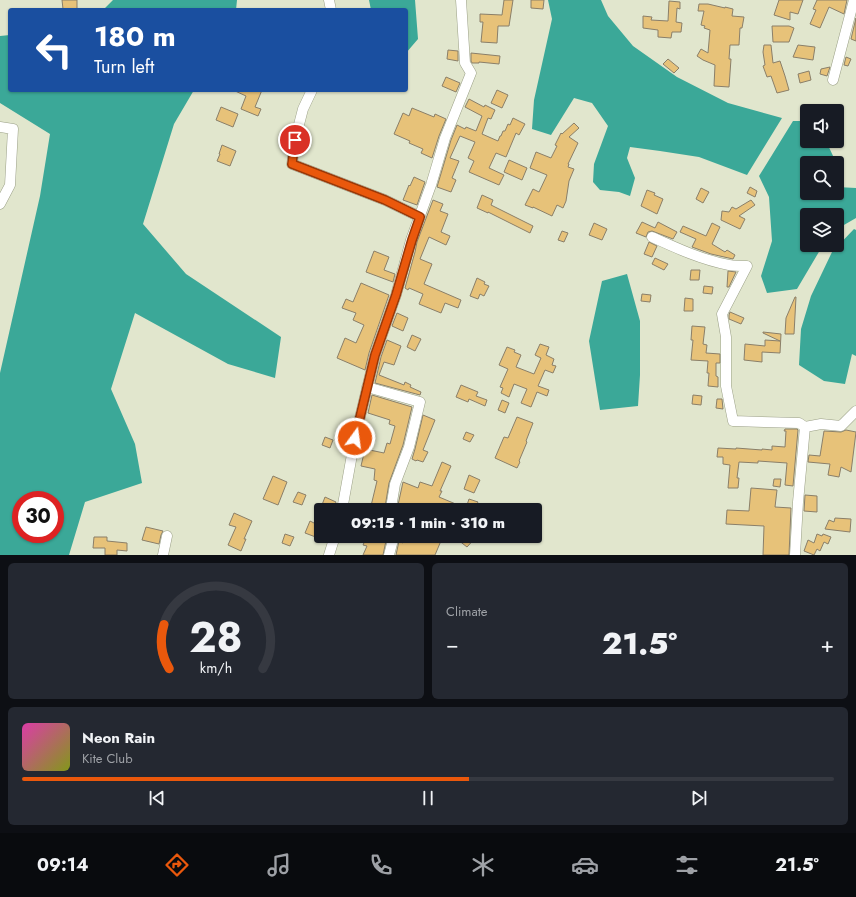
<!DOCTYPE html>
<html lang="en">
<head>
<meta charset="utf-8">
<style>
  :root { --surface:#171b24; --page:#242831; --text:#f1f3f6; --muted:#9ea1a6; --line:#363941; --accent:#ea580c }
  body { margin:0; font-family:Jost,sans-serif; background:var(--page); color:var(--text); height:100vh; display:flex; flex-direction:column; font-size:15px; white-space:nowrap }
  * { box-sizing:border-box; margin:0 }
  p { font-size:13px; color:var(--muted) }
  .icon { flex:none; width:22px; height:22px; fill:none; stroke:currentColor; stroke-width:2; stroke-linecap:round; stroke-linejoin:round }
  .map { position:relative; height:555px; overflow:hidden }
  .sheet { display:flex; flex-direction:column; gap:8px; padding:8px; background:#0d0f14; flex:1 }
  .sheet>* { flex:none }
  .guide { position:absolute; left:8px; top:8px; width:400px; height:84px; border-radius:4px; box-shadow:0 1px 3px #0004; background:#1a4fa0; color:#fff; overflow:hidden }
  .fabs { position:absolute; left:800px; top:104px; display:grid; gap:8px }
  .fabs a { display:grid; place-items:center; width:44px; height:44px; border-radius:4px; background:var(--surface); box-shadow:0 1px 3px #0004; font-size:20px }
  .speed { position:absolute; left:12px; top:491px; display:flex; gap:8px; font-size:20px; font-weight:700; text-align:center }
  .speed>* { display:grid; place-content:center; width:52px; height:52px; border-radius:50%; background:var(--surface); box-shadow:0 1px 3px #0004; line-height:1 }
  .speed .limit { border:6px solid #d22; background:#fff; color:#111 }
  .pin { position:absolute; display:grid; place-items:center; width:34px; height:34px; color:#fff; margin:-17px; border:2px solid #fff; border-radius:50%; box-shadow:0 1px 4px #0007 }
  .me { position:absolute; width:44px; margin:-22px; rotate:14deg; stroke-linejoin:round; filter:drop-shadow(0 0 3px #0008) }
  .turn { display:flex; align-items:center; gap:14px; height:84px; padding:0 20px; font-size:18px }
  .turn .icon { width:52px; height:52px; stroke-width:2.5 }
  .turn b { display:block; font-size:28px; line-height:34px }
  .big { font-size:30px; font-weight:800; line-height:1.1 }
  .sheet .card { flex:1; display:flex; flex-direction:column; justify-content:center; gap:6px; min-width:0; padding:0 14px; border-radius:6px; background:var(--page) }
  .sheet .dial { align-items:center; gap:0 }
  .dial svg { height:104px; overflow:visible; fill:none; stroke:var(--line); stroke-width:7; stroke-linecap:round; text-anchor:middle }
  .dial text { fill:var(--text); stroke:none }
  .song { display:flex; align-items:center; gap:12px }
  .cover { width:48px; height:48px; border-radius:6px; background:linear-gradient(135deg,hsl(320 70% 55%),hsl(70 70% 35%)) }
  .played { height:4px; border-radius:2px; background:linear-gradient(90deg,var(--accent) 55%,var(--line) 55%) }
  .keys { display:flex; justify-content:space-around; direction:ltr }
  .heat { display:flex; justify-content:space-between; align-items:center; font-size:22px; direction:ltr }
  .sheet .tiles { flex:1; display:grid; gap:8px; grid-template-columns:1fr 1fr }
  .card:last-child { grid-column:span 2 }
  .trip { position:absolute; left:314px; top:503px; width:228px; height:40px; border-radius:4px; background:var(--surface); box-shadow:0 1px 3px #0004; font-weight:800; line-height:40px; text-align:center }
  .dock { display:flex; height:64px; justify-content:space-around; align-items:center; background:#090b0e; color:var(--muted) }
  .dock .icon { width:28px; height:28px }
  .dock .selected { color:var(--accent) }
  .dock b { font-size:18px; color:var(--text) }
  .map>svg:first-child { display:block }
</style>
</head>
<body>
<div class="map">
<svg width="856" height="555" viewBox="0 0 856 555">
  <rect width="100%" height="100%" fill="#e1e6cd"/>
  <path fill="#3ba898" fill-rule="evenodd" d="M 113,0 L 237,0 L 236,10 L 103,10 Z
    M 369,0 L 415,0 L 418,39 L 406,53 L 406,10 L 371,10 Z
    M 548,0 L 601,0 L 608,16 L 633,46 L 677,77 L 728,103 L 782,118 L 747,175 L 699,157 L 660,151 L 630,147 L 627,158 L 635,178 L 630,196 L 619,192 L 600,190 L 593,182 L 594,164 L 608,126 L 592,103 L 574,98 L 551,135 L 532,129 L 534,100 L 552,19 Z
    M 10,35 L 10,90 L 194,90 L 174,124 L 143,224 L 186,274 L 281,337 L 275,378 L 228,364 L 135,313 L 111,389 L 135,444 L 142,483 L 85,502 L 69,555 L 0,555 L 0,373 L 40,196 L 50,134 L 0,103 L 0,36 ZM 21,500 L 55,500 L 55,534 L 21,534 Z
    M 793,121 L 807,121 L 807,141 L 826,141 L 834,158 L 834,163 L 807,163 L 807,193 L 837,193 L 837,187 L 856,188 L 856,218 L 837,229 L 837,215 L 807,215 L 807,245 L 823,245 L 797,289 L 767,293 L 761,276 L 772,241 L 769,197 L 759,176 Z
    M 854,229 L 856,230 L 856,356 L 852,354 L 845,384 L 824,381 L 799,365 L 801,329 L 811,296 L 832,252 Z
    M 627,274 L 640,321 L 640,375 L 638,406 L 600,410 L 589,341 L 602,281 Z"/>
  <path fill="#e7c279" stroke="#8a7f69" d="M 62,0 L 77,0 L 77,9 L 63,9 Z
    M 504,0 L 513,0 L 509,26 L 498,26 L 497,43 L 481,42 L 483,22 L 480,22 L 480,14 L 502,15 Z
    M 531,0 L 544,0 L 543,9 L 531,8 Z
    M 779,0 L 803,0 L 798,14 L 790,12 L 790,20 L 774,15 Z
    M 817,0 L 847,0 L 844,14 L 829,7 L 820,28 L 810,24 L 816,10 L 813,9 Z
    M 669,1 L 680,2 L 680,9 L 677,8 L 676,22 L 682,23 L 681,32 L 672,32 L 671,38 L 658,37 L 658,30 L 643,28 L 643,16 L 652,17 L 651,20 L 668,21 Z
    M 699,4 L 708,4 L 725,8 L 725,7 L 733,9 L 732,16 L 744,17 L 742,28 L 740,28 L 739,45 L 730,45 L 729,59 L 731,59 L 729,87 L 714,86 L 715,65 L 703,60 L 697,56 L 701,49 L 708,53 L 710,30 L 704,28 L 705,26 L 701,25 L 704,11 L 698,11 Z
    M 856,18 L 856,41 L 851,39 Z
    M 772,26 L 789,26 L 794,28 L 789,42 L 773,42 Z
    M 764,45 L 771,45 L 773,63 L 780,61 L 785,76 L 789,90 L 777,93 L 771,76 L 767,77 L 763,66 L 765,65 L 763,52 Z
    M 798,45 L 815,47 L 813,60 L 793,57 Z
    M 448,50 L 458,51 L 458,61 L 447,59 Z
    M 471,53 L 500,56 L 499,64 L 479,62 L 479,63 L 472,63 L 471,61 Z
    M 846,57 L 851,59 L 848,66 L 844,65 Z
    M 668,59 L 679,68 L 674,73 L 663,64 Z
    M 830,67 L 827,76 L 820,74 L 821,69 Z
    M 809,71 L 811,80 L 800,83 L 798,74 Z
    M 446,77 L 460,83 L 456,92 L 442,86 Z
    M 233,90 L 262,90 L 255,107 L 261,109 L 258,116 L 241,109 L 246,96 Z
    M 497,90 L 508,95 L 502,108 L 491,103 Z
    M 469,99 L 484,107 L 485,105 L 495,110 L 491,119 L 488,118 L 482,134 L 498,141 L 500,136 L 501,136 L 503,131 L 505,131 L 508,124 L 510,125 L 513,118 L 525,124 L 519,135 L 516,133 L 506,157 L 496,153 L 489,168 L 504,175 L 499,185 L 469,172 L 474,161 L 468,158 L 475,142 L 460,136 L 450,158 L 459,161 L 452,178 L 456,180 L 451,192 L 437,187 L 451,140 L 457,125 L 465,129 L 466,127 L 476,131 L 482,116 L 465,107 Z
    M 221,107 L 238,114 L 233,127 L 216,120 Z
    M 412,108 L 434,117 L 435,114 L 446,119 L 439,136 L 432,158 L 421,153 L 423,149 L 409,143 L 410,141 L 394,134 L 403,113 L 409,116 Z
    M 574,123 L 579,128 L 569,137 L 578,143 L 568,164 L 569,164 L 568,167 L 574,169 L 569,181 L 566,201 L 563,208 L 557,205 L 552,216 L 533,207 L 533,208 L 525,205 L 533,189 L 539,192 L 547,175 L 530,168 L 536,152 L 551,158 L 557,146 L 555,145 L 561,133 L 562,134 Z
    M 222,145 L 236,151 L 230,166 L 217,161 L 220,154 L 219,154 Z
    M 509,160 L 527,168 L 522,180 L 504,172 Z
    M 414,177 L 425,182 L 417,205 L 403,200 L 409,185 L 410,186 Z
    M 750,187 L 757,191 L 755,197 L 747,193 Z
    M 701,188 L 709,192 L 703,203 L 696,199 Z
    M 647,190 L 655,193 L 654,195 L 663,199 L 657,214 L 641,206 Z
    M 482,195 L 493,200 L 491,205 L 533,226 L 530,233 L 488,212 L 488,213 L 477,208 Z
    M 433,200 L 443,204 L 440,211 L 448,214 L 441,232 L 450,236 L 446,245 L 429,237 L 420,259 L 432,264 L 424,284 L 461,300 L 458,308 L 445,303 L 441,313 L 419,304 L 423,294 L 409,288 L 408,290 L 405,288 L 415,252 L 417,242 Z
    M 751,200 L 755,205 L 739,216 L 745,219 L 740,229 L 721,220 L 722,211 L 729,212 L 732,207 L 736,209 Z
    M 642,222 L 655,228 L 658,222 L 677,232 L 673,239 L 652,231 L 648,232 L 646,237 L 636,233 Z
    M 594,223 L 607,229 L 602,240 L 589,235 Z
    M 712,223 L 720,227 L 712,244 L 725,252 L 727,250 L 735,255 L 733,259 L 711,254 L 692,247 L 696,239 L 680,232 L 683,226 L 706,236 Z
    M 562,231 L 568,233 L 564,242 L 558,240 Z
    M 649,242 L 657,246 L 652,257 L 644,254 Z
    M 374,251 L 389,257 L 384,270 L 395,274 L 393,282 L 366,272 Z
    M 655,258 L 668,264 L 664,270 L 652,264 Z
    M 691,270 L 700,270 L 699,280 L 690,280 Z
    M 728,271 L 736,272 L 729,287 L 727,287 Z
    M 477,278 L 485,282 L 484,284 L 489,286 L 484,296 L 480,294 L 478,299 L 470,296 Z
    M 361,283 L 389,295 L 369,353 L 365,370 L 337,358 L 345,338 L 356,343 L 364,325 L 353,320 L 356,313 L 342,308 L 346,299 L 353,302 Z
    M 704,286 L 713,287 L 712,294 L 703,293 Z
    M 642,294 L 651,295 L 650,302 L 641,301 Z
    M 795,297 L 796,297 L 794,334 L 785,334 L 786,318 Z
    M 685,298 L 693,299 L 693,311 L 684,311 Z
    M 730,312 L 744,318 L 741,324 L 729,319 L 729,315 Z
    M 397,313 L 408,318 L 403,331 L 392,326 Z
    M 692,326 L 705,327 L 703,344 L 707,345 L 706,353 L 720,354 L 720,363 L 716,363 L 716,376 L 718,377 L 718,387 L 708,386 L 709,373 L 707,373 L 708,361 L 691,360 L 693,340 L 691,340 Z
    M 763,332 L 781,334 L 780,353 L 762,352 L 762,362 L 744,360 L 745,344 L 765,346 L 765,340 L 780,341 L 763,333 Z
    M 412,335 L 421,339 L 415,351 L 407,347 Z
    M 387,340 L 401,346 L 394,365 L 384,362 L 379,375 L 404,385 L 405,382 L 411,385 L 410,387 L 421,392 L 420,395 L 375,383 L 381,357 Z
    M 540,344 L 549,347 L 546,355 L 554,359 L 552,365 L 556,366 L 553,373 L 545,370 L 538,386 L 549,390 L 547,396 L 537,392 L 531,407 L 521,403 L 527,389 L 514,384 L 509,397 L 501,393 L 503,388 L 500,387 L 508,369 L 499,365 L 507,347 L 515,350 L 514,352 L 521,355 L 516,367 L 534,374 L 541,358 L 535,355 Z
    M 461,385 L 478,392 L 476,396 L 487,400 L 485,406 L 469,399 L 468,402 L 456,397 Z
    M 372,395 L 412,407 L 403,445 L 389,483 L 385,507 L 385,510 L 370,510 L 377,481 L 374,480 L 375,469 L 361,466 L 365,449 L 384,453 L 387,443 L 390,444 L 395,426 L 389,424 L 390,420 L 368,413 Z
    M 693,395 L 702,396 L 701,405 L 692,404 Z
    M 717,399 L 722,399 L 723,409 L 716,408 Z
    M 502,400 L 509,403 L 505,413 L 498,410 Z
    M 423,415 L 435,420 L 423,450 L 428,452 L 423,462 L 417,460 L 416,461 L 412,459 L 415,449 Z
    M 517,417 L 533,423 L 526,441 L 527,442 L 519,461 L 520,462 L 517,468 L 495,458 L 504,437 L 508,438 Z
    M 785,429 L 797,429 L 798,430 L 793,486 L 785,485 L 787,463 L 758,461 L 758,463 L 739,462 L 737,478 L 739,478 L 738,488 L 728,488 L 730,465 L 723,464 L 723,457 L 717,457 L 718,448 L 736,449 L 736,448 L 762,450 L 762,449 L 772,450 L 772,446 L 785,447 L 786,431 L 784,431 Z
    M 846,430 L 856,432 L 851,472 L 841,467 L 839,477 L 828,475 L 830,464 L 808,462 L 809,455 L 820,456 L 824,431 L 841,432 Z
    M 466,432 L 474,435 L 470,442 L 463,439 Z
    M 325,437 L 333,440 L 330,448 L 322,445 Z
    M 442,462 L 451,466 L 440,491 L 442,491 L 439,497 L 470,510 L 409,510 L 398,505 L 403,482 L 418,488 L 420,482 L 432,486 Z
    M 469,475 L 480,480 L 474,493 L 464,489 Z
    M 273,476 L 287,482 L 278,505 L 263,499 Z
    M 774,479 L 781,479 L 780,487 L 773,486 Z
    M 751,488 L 777,490 L 775,507 L 791,508 L 789,555 L 763,555 L 764,526 L 726,524 L 727,510 L 749,511 Z
    M 298,492 L 306,495 L 302,505 L 293,502 Z
    M 805,495 L 817,496 L 817,512 L 804,511 Z
    M 325,497 L 336,502 L 332,510 L 320,510 Z
    M 469,499 L 478,502 L 475,508 L 467,505 Z
    M 321,512 L 321,539 L 305,533 L 310,521 L 316,524 Z
    M 234,513 L 252,521 L 244,539 L 246,539 L 241,551 L 228,545 L 236,527 L 229,525 Z
    M 835,518 L 851,519 L 850,532 L 825,529 L 829,520 L 834,522 Z
    M 146,527 L 163,531 L 161,535 L 159,544 L 142,540 Z
    M 285,534 L 294,537 L 290,546 L 282,543 Z
    M 817,534 L 822,536 L 823,534 L 831,537 L 828,544 L 824,542 L 820,551 L 817,549 L 814,555 L 804,551 L 808,540 L 814,543 Z
    M 367,536 L 387,536 L 383,555 L 363,555 L 367,546 L 363,545 Z
    M 406,536 L 443,536 L 435,555 L 396,555 L 399,541 L 403,543 Z
    M 453,536 L 477,536 L 467,547 Z
    M 94,537 L 107,537 L 107,541 L 127,543 L 127,551 L 117,550 L 117,555 L 105,555 L 105,548 L 93,548 Z"/>
  <g fill="none" stroke-linecap="round" stroke-linejoin="round">
    <defs>
      <path id="minor" d="M 329,0 L 331,10
        M 833,80 L 854,0
        M 312,90 L 303,109 L 295,140 L 292,164 L 385,200 L 420,217
        M 0,127 L 13,129 L 10,185 L 0,204
        M 652,237 C 676,248 702,260 729,265 C 735,266 741,266 747,266 L 722,314 L 726,337 L 726,386 L 733,421 L 799,423 L 805,427
        M 367,387 L 420,402 L 409,447 L 395,484 L 391,508 L 392,510
        M 342,510 L 355,438 L 375,355 L 396,295 L 411,240 L 431,185 L 445,138 L 471,73 L 465,63 L 461,0
        M 163,555 L 167,536
        M 329,555 L 335,536
        M 389,555 L 394,536
        M 795,555 L 798,502 L 805,427 L 821,424 L 841,426 L 856,411"/>
    </defs>
    <use href="#minor" stroke="#9a9f86" stroke-width="11"/>
    <use href="#minor" stroke="#fff" stroke-width="10"/>
  </g>
  <g fill="none" stroke-linecap="round" stroke-linejoin="round">
    <defs>
      <path id="route" d="M 295,140 L 292,164 L 385,200 L 420,217 L 412,240 L 396,295 L 375,355 L 355,438"/>
    </defs>
    <use href="#route" stroke="#983908" stroke-width="10"/>
    <use href="#route" stroke="#ea580c" stroke-width="7"/>
  </g>
</svg>
<div class="fabs">
<a><svg class="icon" aria-label="sound" viewBox="0 0 24 24"><path d="M4 9h4l5-4v14l-5-4H4zM17 9q2 3 0 6"/></svg></a>
<a><svg class="icon" aria-label="search" viewBox="0 0 24 24"><circle cx="10" cy="10" r="6"/><path d="M15 15l6 6"/></svg></a>
<a><svg class="icon" aria-label="layers" viewBox="0 0 24 24"><path d="M12 4l9 5-9 5-9-5zM3 14l9 5 9-5"/></svg></a>
</div>
<div class="speed"><div class="limit">30</div></div>
<div class="pin" style="left:295px;top:140px;background:#d93025"><svg class="icon" aria-label="arrive" viewBox="0 0 24 24"><path d="M6 21V4h12l-3 4 3 4H6"/></svg></div>
<svg class="me" style="left:355px;top:438px" viewBox="-20 -20 40 40"><circle r="17" fill="#ea580c" stroke="#fff" stroke-width="3"/><path d="M0-11L8 9 0 5-8 9z" fill="#fff"/></svg>
<div class="trip">09:15 · 1 min · 310 m</div>
<div class="guide">
<div class="turn"><svg class="icon" aria-label="left" viewBox="0 0 24 24"><path d="M17 20v-9H6M10 6l-5 5 5 5"/></svg><div><b>180 m</b>Turn left</div></div>
</div>
</div>
<section class="sheet">
<div class="tiles">
<div class="card dial"><svg viewBox="0 0 100 80">
<path d="M14 69A42 42 0 1 1 86 69"/>
<path d="M14 69A42 42 0 0 1 10 35" stroke="#ea580c"/>
<text x="50" y="56" font-size="32" font-weight="700">28</text>
<text x="50" y="72" font-size="11">km/h</text>
</svg></div>
<div class="card"><p>Climate</p>
<div class="heat"><a>−</a><b class="big">21.5°</b><a>+</a></div>
</div>
<div class="card">
<div class="song"><i class="cover"></i><div><b>Neon Rain</b><p>Kite Club</p></div></div>
<div class="played"></div>
<div class="keys"><svg class="icon" aria-label="previous" viewBox="0 0 24 24"><path d="M18 5L8 12l10 7zM5 5v14"/></svg><svg class="icon" aria-label="pause" viewBox="0 0 24 24"><path d="M8 5v14M16 5v14"/></svg><svg class="icon" aria-label="next" viewBox="0 0 24 24"><path d="M6 5l10 7-10 7zM19 5v14"/></svg></div>
</div>
</div>
</section>
<nav class="dock">
<b>09:14</b>
<svg class="icon selected" aria-label="directions" viewBox="0 0 24 24"><path d="M12 3l9 9-9 9-9-9zM9 14v-3h6M13 9l2 2-2 2"/></svg>
<svg class="icon" aria-label="music" viewBox="0 0 24 24"><path d="M9 18V5l10-2v13"/><circle cx="6" cy="18" r="3"/><circle cx="16" cy="16" r="3"/></svg>
<svg class="icon" aria-label="phone" viewBox="0 0 24 24"><path d="M5 4h4l2 5-3 2q2 4 5 5l2-3 5 2v4C11 20 4 13 5 4z"/></svg>
<svg class="icon" aria-label="climate" viewBox="0 0 24 24"><path d="M12 3v18M4 7l16 10M4 17L20 7"/></svg>
<svg class="icon" aria-label="car" viewBox="0 0 24 24"><path d="M5 17H2v-5l4-1 3-4h7l3 4 3 1v5h-3M9 17h6M6 11h13"/><circle cx="7" cy="17" r="2"/><circle cx="17" cy="17" r="2"/></svg>
<svg class="icon" aria-label="filters" viewBox="0 0 24 24"><path d="M4 7h16M4 17h16"/><circle cx="9" cy="7" r="2"/><circle cx="15" cy="17" r="2"/></svg>
<b>21.5°</b>
</nav>
</body>
</html>
